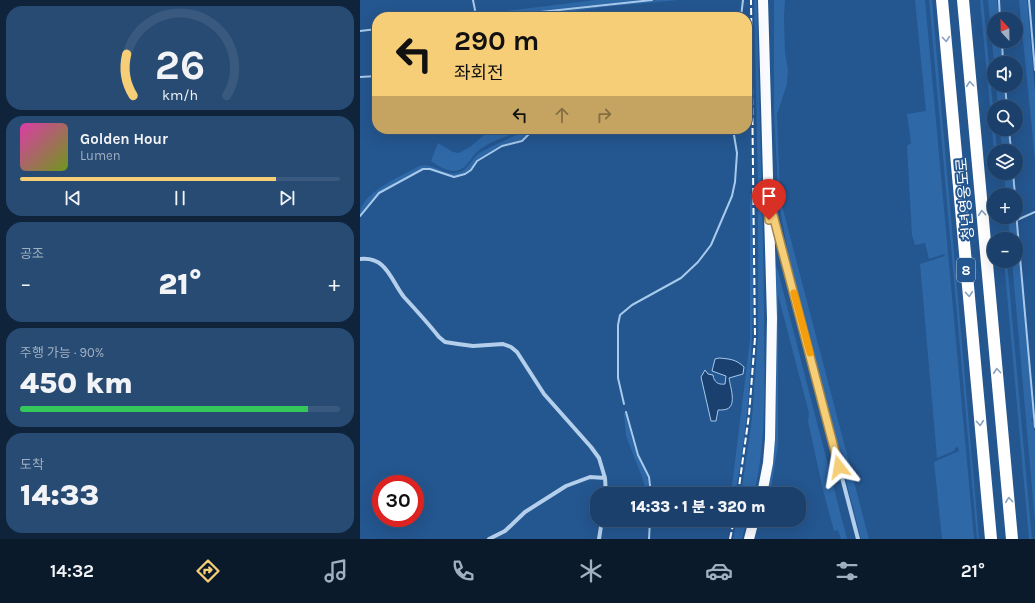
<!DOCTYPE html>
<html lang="ko">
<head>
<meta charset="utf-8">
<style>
  :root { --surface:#1b406b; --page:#284b73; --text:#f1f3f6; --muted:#a0afc1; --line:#39597e; --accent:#f6ce78 }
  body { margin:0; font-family:Karla,"Noto Sans KR",sans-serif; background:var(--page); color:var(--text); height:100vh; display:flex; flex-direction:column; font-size:15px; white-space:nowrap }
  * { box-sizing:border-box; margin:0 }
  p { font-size:13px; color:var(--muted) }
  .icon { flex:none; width:22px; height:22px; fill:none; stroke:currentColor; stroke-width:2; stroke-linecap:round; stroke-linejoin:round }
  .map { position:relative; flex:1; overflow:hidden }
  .side { display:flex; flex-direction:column; gap:6px; padding:6px; background:#0f233b; width:360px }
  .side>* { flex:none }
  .guide { position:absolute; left:12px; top:12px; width:380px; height:122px; border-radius:16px; box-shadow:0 4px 16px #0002,0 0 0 1px var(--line); background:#f6ce78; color:#111; overflow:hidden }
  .needle { width:26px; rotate:338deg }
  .controls { position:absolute; left:627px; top:12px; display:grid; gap:8px }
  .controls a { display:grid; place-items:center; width:36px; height:36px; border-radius:50%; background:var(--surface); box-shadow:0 4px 16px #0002,0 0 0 1px var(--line); font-size:20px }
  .speed { position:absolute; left:12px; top:475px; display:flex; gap:8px; font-size:20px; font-weight:700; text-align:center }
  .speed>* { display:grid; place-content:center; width:52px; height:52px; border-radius:50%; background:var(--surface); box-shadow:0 4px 16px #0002,0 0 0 1px var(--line); line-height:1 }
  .speed .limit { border:6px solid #d22; background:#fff; color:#111 }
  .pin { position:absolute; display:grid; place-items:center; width:34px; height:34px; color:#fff; margin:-41px -17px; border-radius:50% 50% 50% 0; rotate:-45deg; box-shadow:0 0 4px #0007 }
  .pin .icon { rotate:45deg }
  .me { position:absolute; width:44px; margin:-22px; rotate:346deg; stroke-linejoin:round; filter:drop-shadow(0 0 3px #0008) }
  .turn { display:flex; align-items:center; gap:14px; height:84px; padding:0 16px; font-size:18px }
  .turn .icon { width:52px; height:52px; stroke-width:2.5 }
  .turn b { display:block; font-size:28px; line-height:34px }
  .lanes { display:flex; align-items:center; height:38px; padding:0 16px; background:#0003; justify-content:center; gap:20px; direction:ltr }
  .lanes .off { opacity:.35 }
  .big { font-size:30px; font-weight:800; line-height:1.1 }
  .side .widget { flex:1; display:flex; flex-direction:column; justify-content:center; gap:6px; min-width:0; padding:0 14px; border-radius:16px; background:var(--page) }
  .side .dial { align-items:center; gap:0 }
  .dial svg { height:104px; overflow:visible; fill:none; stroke:var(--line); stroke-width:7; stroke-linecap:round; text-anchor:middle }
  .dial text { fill:var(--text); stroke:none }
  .song { display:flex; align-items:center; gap:12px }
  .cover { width:48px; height:48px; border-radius:6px; background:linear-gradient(135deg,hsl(320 70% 55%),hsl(80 70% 35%)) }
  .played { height:4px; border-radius:2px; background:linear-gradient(90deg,var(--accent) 80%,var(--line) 80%) }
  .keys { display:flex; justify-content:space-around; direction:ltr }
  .heat { display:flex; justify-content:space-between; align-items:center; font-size:22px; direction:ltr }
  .charge { height:6px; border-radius:3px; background:linear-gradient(90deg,#34c759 90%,var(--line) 0) }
  .trip { position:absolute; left:230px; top:487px; width:216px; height:40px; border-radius:16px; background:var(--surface); box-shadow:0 4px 16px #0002,0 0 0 1px var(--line); font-weight:800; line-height:40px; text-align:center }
  .tab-bar { display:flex; height:64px; justify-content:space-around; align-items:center; background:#0b1a2b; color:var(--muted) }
  .tab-bar .icon { width:28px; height:28px }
  .tab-bar .current { color:var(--accent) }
  .tab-bar b { font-size:18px; color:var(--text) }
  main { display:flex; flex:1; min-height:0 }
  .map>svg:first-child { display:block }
</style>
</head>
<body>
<main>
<section class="side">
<div class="widget dial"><svg viewBox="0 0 100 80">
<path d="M14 69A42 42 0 1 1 86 69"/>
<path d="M14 69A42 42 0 0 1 9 37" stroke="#f6ce78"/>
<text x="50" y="56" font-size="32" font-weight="700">26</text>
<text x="50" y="72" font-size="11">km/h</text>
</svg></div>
<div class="widget">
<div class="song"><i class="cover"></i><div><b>Golden Hour</b><p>Lumen</p></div></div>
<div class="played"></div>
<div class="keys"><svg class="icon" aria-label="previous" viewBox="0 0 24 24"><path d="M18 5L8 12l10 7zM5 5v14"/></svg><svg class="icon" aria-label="pause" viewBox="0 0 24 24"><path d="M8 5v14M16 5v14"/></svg><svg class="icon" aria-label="next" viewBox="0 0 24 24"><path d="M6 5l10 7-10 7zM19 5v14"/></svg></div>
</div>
<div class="widget"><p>공조</p>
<div class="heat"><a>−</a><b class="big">21°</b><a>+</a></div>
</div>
<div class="widget"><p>주행 가능 · 90%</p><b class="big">450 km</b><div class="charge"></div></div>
<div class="widget"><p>도착</p><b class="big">14:33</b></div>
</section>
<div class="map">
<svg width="675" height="539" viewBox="0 0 675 539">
  <rect width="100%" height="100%" fill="#24568f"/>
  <path fill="#2e68a7" d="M 235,0 L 283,0 C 221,7 160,17 98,17 Z
    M 298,0 L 319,0 L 243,7 L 194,14 L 194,12 Z
    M 394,0 L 397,0 C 399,104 403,208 404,313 C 404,373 408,435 394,494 L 381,494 L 392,419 L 398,336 L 398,190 Z
    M 414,0 L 425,0 L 424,18 L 425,52 L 428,70 L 427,84 L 417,114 L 420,198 L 509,539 L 501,539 L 428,254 L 419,203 L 414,115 Z
    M 555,0 L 565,0 L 614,539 L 582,539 L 574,462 L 599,451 L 598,447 L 595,448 L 594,451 L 577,458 L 560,264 L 585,256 L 584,254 L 569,259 L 565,243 L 555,245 L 552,235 L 547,146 L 551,143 L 547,114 L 566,111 Z
    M 569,0 L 572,0 L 619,539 L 617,539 Z
    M 620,0 L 623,0 L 637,151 L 634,151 Z
    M 628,0 L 637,0 L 639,19 L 634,19 L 634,41 L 641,41 L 642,63 L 634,63 Z
    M 659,0 L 667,0 L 668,11 L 675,92 L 675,159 Z
    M 636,85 L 644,85 L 646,107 L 638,107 Z
    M 141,129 L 163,129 L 161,132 C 146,136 131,141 119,150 C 113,155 110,162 104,167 C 95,176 80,168 71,161 L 78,143 L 93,152 L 99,153 L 111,146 L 128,132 Z
    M 166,129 L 173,129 L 161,140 L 142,145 L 116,160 L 111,169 L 104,173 L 94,176 L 69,168 L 59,170 L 18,193 L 0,214 C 0,193 42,176 59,166 C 73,162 83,176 97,173 C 109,171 111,158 120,153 C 130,146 160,135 166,129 Z
    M 640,129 L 648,129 L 650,151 L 642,151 Z
    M 644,173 L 652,173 L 654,195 L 646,195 Z
    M 392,193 C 394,294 395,395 375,494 L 371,494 L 390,340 L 390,194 Z
    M 648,217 L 656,217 L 656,219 L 651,222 L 656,223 L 657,226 L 673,417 L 671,420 L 674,423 L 675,435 L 675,522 L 652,261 L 656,261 L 656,239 L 650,239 Z
    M 644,261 L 647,261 L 672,539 L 669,539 Z
    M 416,266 L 418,271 L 487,539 L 481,539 L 478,530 L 474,531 L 463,490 L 448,421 L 449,413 L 418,295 L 418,445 L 410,494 L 406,494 L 414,272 Z
    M 265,412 L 274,446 L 288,479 L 290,494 L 287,494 L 282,477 L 266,436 L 264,414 Z
    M 377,520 L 387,520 L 382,539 L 373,539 Z"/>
  <path fill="#19406e" stroke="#a8caec" d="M 359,358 C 369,359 376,359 384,367 L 383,374 L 369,378 C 370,386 377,405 367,409 C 365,410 361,410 358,410 L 356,421 L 351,421 L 341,377 L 345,370 L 348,374 L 353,375 C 354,382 358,385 365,384 L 366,376 L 352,371 L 355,359 Z"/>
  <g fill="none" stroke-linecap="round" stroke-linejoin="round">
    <path stroke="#a8caec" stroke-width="2" d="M 113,0 L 115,10
      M 639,0 L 640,19
      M 669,0 L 675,70
      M 193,11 L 193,17
      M 134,17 L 292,0
      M 381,17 L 383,0
      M 0,31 L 17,29
      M 642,41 L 643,63
      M 0,77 L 17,76
      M 645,85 L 647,107
      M 49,129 L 49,131
      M 649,129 L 651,151
      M 653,173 L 655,195
      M 656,212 L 675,427
      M 0,216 L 19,193 L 63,169 L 70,169 L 94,177 L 105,174 L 111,170 L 117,161 L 142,146 L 162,141 L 174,129
      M 657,220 L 675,212
      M 264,404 L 258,378 L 258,325 L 260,315 L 272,305 L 321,278 L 338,262 L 351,245 L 372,196 L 375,182 L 377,153 L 373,129
      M 266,412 L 278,455 L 289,477 L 291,494
      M 289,539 L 290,520"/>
    <path stroke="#b4cfeb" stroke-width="4" d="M 413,213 L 498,539
      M 0,259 C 27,256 31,281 44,297 C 56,310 68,323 79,337 L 85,342 L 98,344 L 113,346 L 143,344 L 151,347 L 157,352 L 184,394 L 231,447 L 239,458 L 245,478 L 246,494
      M 129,539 L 145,531 L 165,512 L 206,486 L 230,477 L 245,478
      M 239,539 L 242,520"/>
    <path stroke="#f9fbff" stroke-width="10" d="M 402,494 L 408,463 L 410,439 L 412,318 L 403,0
      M 389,539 L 394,520"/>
    <path stroke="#fff" stroke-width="12" d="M 582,0 L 631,539
      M 603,0 L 652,539"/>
    <path stroke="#fff" stroke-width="2" stroke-dasharray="7 3" stroke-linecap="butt" d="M 378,494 L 389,415 L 395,338 L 391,0
      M 370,539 L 374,520"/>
  </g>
  <defs><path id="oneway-chevron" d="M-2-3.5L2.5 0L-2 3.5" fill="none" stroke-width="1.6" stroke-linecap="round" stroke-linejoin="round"/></defs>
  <g stroke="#87a2c1">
    <use href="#oneway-chevron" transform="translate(586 39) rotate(85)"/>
    <use href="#oneway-chevron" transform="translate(610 84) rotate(-95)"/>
    <use href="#oneway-chevron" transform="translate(622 213) rotate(-95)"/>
    <use href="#oneway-chevron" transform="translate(609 294) rotate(85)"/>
    <use href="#oneway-chevron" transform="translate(637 371) rotate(-95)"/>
    <use href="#oneway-chevron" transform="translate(620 423) rotate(85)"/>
    <use href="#oneway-chevron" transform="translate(649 500) rotate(-95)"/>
  </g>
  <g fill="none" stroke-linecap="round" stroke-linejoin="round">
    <defs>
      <path id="route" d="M 409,220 L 407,192 L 479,467"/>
    </defs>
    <use href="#route" stroke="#a0864e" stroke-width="10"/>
    <use href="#route" stroke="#f6ce78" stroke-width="7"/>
    <path stroke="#f59e0b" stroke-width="7" d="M 434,293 L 450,353"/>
  </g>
  <g text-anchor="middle" stroke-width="4" stroke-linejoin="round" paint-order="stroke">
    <rect fill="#24568f" stroke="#bdccdd" stroke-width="1" x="597" y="258" width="18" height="24" rx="3"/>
    <g font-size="14" font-weight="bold" fill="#fff">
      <text x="606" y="275">8</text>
    </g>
    <g font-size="15" fill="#fff" stroke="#24568f">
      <text transform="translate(605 199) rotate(-95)" y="5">청년영웅도로</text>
    </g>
  </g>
</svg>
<div class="controls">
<a><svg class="needle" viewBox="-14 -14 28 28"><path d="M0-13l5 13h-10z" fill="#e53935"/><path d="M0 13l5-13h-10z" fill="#a0afc1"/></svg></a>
<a><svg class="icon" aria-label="sound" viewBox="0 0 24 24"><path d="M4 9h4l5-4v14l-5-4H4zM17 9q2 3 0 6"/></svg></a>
<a><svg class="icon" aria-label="search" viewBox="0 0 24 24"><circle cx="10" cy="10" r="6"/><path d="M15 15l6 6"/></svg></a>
<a><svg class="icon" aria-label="layers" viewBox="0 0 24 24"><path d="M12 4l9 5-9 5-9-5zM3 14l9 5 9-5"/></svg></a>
<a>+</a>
<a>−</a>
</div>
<div class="speed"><div class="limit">30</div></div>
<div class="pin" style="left:409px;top:220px;background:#d93025"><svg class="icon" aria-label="arrive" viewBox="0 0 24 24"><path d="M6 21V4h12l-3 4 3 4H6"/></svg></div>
<svg class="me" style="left:479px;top:467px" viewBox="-20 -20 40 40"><path d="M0-17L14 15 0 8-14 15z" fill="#f6ce78" stroke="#fff" stroke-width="4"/></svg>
<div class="trip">14:33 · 1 분 · 320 m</div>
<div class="guide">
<div class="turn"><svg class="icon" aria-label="left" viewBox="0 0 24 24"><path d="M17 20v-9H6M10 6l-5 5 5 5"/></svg><div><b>290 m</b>좌회전</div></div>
<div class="lanes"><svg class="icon" aria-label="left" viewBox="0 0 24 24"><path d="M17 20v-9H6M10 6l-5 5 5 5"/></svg><svg class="icon off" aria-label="ahead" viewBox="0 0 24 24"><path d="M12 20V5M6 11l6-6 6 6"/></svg><svg class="icon off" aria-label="right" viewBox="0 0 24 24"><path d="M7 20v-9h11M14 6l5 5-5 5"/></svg></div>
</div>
</div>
</main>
<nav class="tab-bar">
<b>14:32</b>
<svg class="icon current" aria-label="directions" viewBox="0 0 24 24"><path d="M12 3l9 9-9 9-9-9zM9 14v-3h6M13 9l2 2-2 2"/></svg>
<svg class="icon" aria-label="music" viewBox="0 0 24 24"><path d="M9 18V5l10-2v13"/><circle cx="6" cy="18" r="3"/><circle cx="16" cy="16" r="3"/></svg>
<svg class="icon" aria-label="phone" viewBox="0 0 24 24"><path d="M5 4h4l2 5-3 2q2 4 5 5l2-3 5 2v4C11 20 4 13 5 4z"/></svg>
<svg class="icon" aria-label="climate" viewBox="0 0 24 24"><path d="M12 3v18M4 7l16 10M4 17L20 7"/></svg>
<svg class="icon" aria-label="car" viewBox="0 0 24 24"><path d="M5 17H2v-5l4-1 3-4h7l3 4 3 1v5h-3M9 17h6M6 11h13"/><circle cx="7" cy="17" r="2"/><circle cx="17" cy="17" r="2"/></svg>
<svg class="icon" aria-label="filters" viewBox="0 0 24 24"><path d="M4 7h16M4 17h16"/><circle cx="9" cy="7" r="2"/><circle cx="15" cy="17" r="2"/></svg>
<b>21°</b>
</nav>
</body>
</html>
